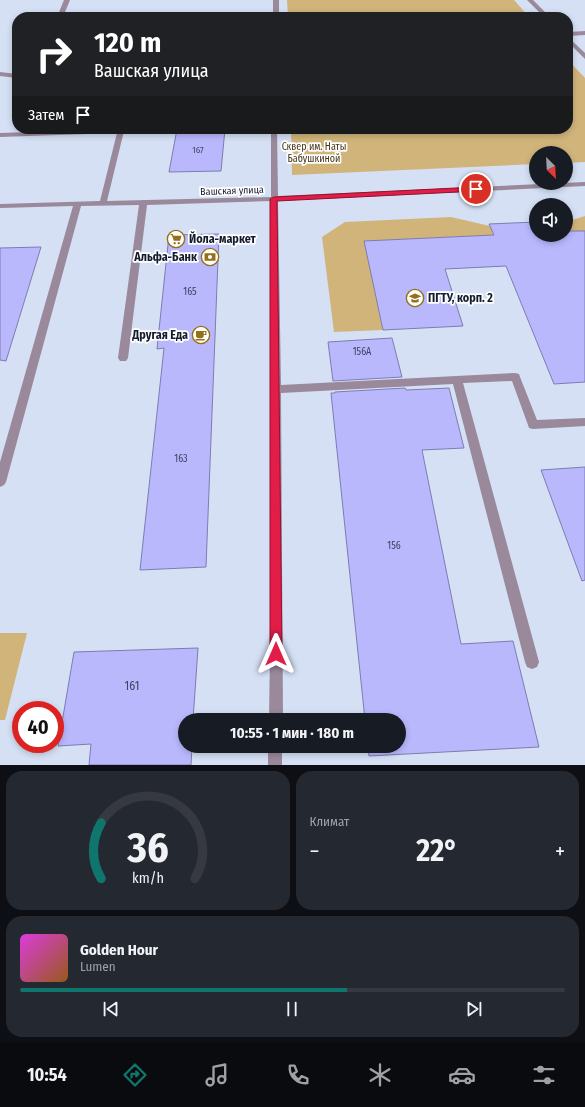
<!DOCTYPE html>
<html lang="ru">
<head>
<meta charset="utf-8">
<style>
  :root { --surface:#171b24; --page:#242831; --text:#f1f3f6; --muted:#9ea1a6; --line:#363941; --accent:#0f766e }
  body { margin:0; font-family:"Fira Sans Condensed",sans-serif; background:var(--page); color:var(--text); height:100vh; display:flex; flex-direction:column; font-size:15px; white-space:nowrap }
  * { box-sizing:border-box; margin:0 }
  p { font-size:13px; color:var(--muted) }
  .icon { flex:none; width:22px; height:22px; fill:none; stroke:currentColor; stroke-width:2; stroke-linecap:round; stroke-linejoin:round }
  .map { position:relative; height:765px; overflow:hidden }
  .side { display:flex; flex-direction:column; gap:6px; padding:6px; background:#0d0f14; flex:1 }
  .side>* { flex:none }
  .banner { position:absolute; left:12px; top:12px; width:561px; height:122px; border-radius:16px; box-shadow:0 2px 6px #0003; background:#202124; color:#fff; overflow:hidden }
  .needle { width:26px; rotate:156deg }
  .controls { position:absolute; left:529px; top:146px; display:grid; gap:8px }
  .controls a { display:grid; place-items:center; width:44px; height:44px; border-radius:50%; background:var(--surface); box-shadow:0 2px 6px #0003; font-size:20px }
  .speed { position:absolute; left:12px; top:701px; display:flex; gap:8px; font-size:20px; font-weight:700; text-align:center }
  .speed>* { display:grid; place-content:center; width:52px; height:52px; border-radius:50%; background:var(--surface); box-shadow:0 2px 6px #0003; line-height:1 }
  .speed .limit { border:6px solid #d22; background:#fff; color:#111 }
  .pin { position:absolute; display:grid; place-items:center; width:34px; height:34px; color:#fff; margin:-17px; border:2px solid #fff; border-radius:50%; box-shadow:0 1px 4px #0007 }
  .me { position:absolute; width:44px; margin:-22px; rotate:0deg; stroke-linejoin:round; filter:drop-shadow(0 0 3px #0008) }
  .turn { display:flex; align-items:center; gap:14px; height:84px; padding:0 16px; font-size:18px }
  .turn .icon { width:52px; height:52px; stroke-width:2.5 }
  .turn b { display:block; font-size:28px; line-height:34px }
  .then { display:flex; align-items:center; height:38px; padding:0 16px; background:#0003; gap:8px; font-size:15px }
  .big { font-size:30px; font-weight:700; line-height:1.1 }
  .side .tile { flex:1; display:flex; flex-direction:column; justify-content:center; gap:6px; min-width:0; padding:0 14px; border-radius:16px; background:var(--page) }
  .side .dial { align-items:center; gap:0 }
  .dial svg { height:104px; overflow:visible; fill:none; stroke:var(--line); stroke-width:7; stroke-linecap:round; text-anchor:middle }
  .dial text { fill:var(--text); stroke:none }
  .song { display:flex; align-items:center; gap:12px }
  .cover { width:48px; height:48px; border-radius:6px; background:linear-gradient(135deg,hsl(300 70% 55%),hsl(30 70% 35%)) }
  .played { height:4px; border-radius:2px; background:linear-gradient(90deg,var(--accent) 60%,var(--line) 60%) }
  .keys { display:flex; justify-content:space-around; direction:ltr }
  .heat { display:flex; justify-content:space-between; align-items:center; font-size:22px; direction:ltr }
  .side .tiles { flex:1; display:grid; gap:6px; grid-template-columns:1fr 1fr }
  .tile:last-child { grid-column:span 2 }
  .trip { position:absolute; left:178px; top:713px; width:228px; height:40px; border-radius:20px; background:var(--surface); box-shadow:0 2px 6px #0003; font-weight:700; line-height:40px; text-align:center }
  .tabs { display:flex; height:64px; justify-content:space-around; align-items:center; background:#090b0e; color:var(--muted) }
  .tabs .icon { width:28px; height:28px }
  .tabs .on { color:var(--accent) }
  .tabs b { font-size:18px; color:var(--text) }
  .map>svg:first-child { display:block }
</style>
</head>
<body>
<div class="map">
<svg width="585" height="765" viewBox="0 0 585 765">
  <rect width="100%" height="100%" fill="#d5e0f5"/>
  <path fill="#d0b47a" d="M 287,0 L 514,0 L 529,17 L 288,17 Z
    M 568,60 L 585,78 L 585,162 L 566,163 L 566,153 L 536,153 L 536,164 L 292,175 L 291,129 L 568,129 Z
    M 585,216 L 585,231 L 567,232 L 566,222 Z
    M 451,217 L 490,226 L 494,235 L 365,241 L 383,330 L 334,332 L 322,237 L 345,222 Z
    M 0,633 L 27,633 L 5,720 L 0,720 Z"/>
  <path fill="#b9b8fd" stroke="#7d7cb1" d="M 177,129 L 225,129 L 221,171 L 169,172 Z
    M 536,222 L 536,235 L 566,235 L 566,231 L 585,231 L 585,382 L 554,384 L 506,266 L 445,269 L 463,326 L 383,330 L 364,241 L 494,235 L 489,224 Z
    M 219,234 L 206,567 L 140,570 L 164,348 L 157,349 L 169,235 Z
    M 41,247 L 6,361 L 0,360 L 0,248 Z
    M 392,338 L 402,377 L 333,381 L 328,342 Z
    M 405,388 L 406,390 L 449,388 L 464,448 L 422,450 L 461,644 L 513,641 L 539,747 L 369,756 L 368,746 L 399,746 L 399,720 L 365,720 L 331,393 L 335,393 L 335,392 Z
    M 585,467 L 585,580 L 582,581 L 541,470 Z
    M 198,648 L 193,720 L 185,720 L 185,746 L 192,746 L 191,765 L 89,765 L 91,744 L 58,746 L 74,652 Z"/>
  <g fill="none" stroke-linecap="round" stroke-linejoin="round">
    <path fill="#9a889b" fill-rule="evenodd" d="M 64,0 L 70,0 L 63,17 L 57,17 Z
      M 273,0 L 279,0 L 279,17 L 273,17 Z
      M 527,0 L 533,0 L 550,17 L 544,17 Z
      M 585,31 L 585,35 L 568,36 L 568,32 Z
      M 568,37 L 585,53 L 585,59 L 568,42 Z
      M 0,72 L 17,74 L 17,78 L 0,76 Z
      M 119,129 L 124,131 L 107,201 L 271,197 L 271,129 L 277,129 L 278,196 L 585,182 L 585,186 L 278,201 L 281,385 L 515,373 L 519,374 L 520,377 L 537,420 L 585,418 L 585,426 L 533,429 L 529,428 L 528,425 L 512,381 L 463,383 L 539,662 L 537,667 L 532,669 L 527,667 L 525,662 L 453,384 L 281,393 L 283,720 L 269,720 L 271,581 L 271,201 L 147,205 L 128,358 L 126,361 L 120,361 L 118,358 L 139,205 L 81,206 L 6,482 L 4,485 L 0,487 L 0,462 L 73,206 L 0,208 L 0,204 L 100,201 L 117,133 L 0,137 L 0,133 Z
      M 268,746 L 282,746 L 282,765 L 268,765 Z"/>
  </g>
  <path fill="#e11d48" stroke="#92132f" d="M 476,187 L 478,188 L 478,191 L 277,201 L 282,654 L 280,658 L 276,660 L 272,658 L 270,654 L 270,199 L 274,197 Z"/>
  <defs>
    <symbol id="supermarket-ring" viewBox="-11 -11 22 22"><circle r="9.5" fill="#fff" stroke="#947018" stroke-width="1.5"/><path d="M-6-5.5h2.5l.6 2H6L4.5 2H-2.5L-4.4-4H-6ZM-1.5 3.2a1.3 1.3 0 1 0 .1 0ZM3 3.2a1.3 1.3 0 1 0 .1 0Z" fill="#947018"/></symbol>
    <symbol id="bank-ring" viewBox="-11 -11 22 22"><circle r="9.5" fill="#fff" stroke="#947018" stroke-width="1.5"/><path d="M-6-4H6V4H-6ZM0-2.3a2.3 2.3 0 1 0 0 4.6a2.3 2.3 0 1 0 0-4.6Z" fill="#947018"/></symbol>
    <symbol id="university-ring" viewBox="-11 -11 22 22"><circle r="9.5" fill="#fff" stroke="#947018" stroke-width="1.5"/><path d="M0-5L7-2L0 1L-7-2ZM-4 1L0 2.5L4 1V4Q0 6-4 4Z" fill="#947018"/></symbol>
    <symbol id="cafe-ring" viewBox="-11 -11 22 22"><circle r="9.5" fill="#fff" stroke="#947018" stroke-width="1.5"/><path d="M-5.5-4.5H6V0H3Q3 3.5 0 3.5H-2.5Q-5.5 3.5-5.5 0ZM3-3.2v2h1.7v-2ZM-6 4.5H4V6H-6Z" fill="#947018"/></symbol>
  </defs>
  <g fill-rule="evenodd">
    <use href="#supermarket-ring" x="166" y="229" width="20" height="20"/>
    <use href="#bank-ring" x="200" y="247" width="20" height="20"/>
    <use href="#university-ring" x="405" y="288" width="20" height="20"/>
    <use href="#cafe-ring" x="191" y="325" width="20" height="20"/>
  </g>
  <g text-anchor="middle" stroke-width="3.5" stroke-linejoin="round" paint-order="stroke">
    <g font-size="9" fill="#3d4362">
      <text x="198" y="153">167</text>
    </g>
    <g font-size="10" fill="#443516" stroke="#fff">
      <text x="314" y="150">Сквер им. Наты<tspan x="314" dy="12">Бабушкиной</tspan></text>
    </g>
    <g font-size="10" fill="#141c2f" stroke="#fff">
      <text transform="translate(232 190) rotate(-2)" y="4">Вашская улица</text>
    </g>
    <g font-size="10" fill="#3d4362">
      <text x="190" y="295">165</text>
      <text x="362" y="355">156А</text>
      <text x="181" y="462">163</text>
      <text x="394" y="549">156</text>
    </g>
    <g font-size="12" font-weight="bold" fill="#141c2f" stroke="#fff" text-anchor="start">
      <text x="189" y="243">Йола-маркет</text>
      <text x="197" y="261" text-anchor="end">Альфа-Банк</text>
      <text x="428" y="302">ПГТУ, корп. 2</text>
      <text x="188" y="339" text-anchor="end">Другая Еда</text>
    </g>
    <g font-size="12" fill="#3d4362">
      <text x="132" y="690">161</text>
    </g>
  </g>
</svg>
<div class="controls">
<a><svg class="needle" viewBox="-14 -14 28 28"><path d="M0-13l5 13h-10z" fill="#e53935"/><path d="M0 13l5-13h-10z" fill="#9ea1a6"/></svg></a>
<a><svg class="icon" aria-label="sound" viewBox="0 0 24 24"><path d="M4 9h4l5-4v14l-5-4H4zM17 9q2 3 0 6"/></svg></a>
</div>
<div class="speed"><div class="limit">40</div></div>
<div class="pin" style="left:476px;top:189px;background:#d93025"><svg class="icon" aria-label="arrive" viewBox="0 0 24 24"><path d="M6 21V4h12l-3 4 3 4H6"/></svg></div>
<svg class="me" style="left:276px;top:654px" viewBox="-20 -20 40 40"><path d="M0-17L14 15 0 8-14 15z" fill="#e11d48" stroke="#fff" stroke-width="4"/></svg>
<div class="trip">10:55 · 1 мин · 180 m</div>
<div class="banner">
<div class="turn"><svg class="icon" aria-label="right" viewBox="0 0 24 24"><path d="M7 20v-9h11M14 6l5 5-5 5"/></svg><div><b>120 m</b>Вашская улица</div></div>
<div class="then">Затем<svg class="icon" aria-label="arrive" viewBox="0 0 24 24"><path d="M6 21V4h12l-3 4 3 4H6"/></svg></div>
</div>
</div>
<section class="side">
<div class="tiles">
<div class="tile dial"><svg viewBox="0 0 100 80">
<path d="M14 69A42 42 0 1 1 86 69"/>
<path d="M14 69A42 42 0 0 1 14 26" stroke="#0f766e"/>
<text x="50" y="56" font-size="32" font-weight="700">36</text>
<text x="50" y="72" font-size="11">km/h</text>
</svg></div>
<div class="tile"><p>Климат</p>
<div class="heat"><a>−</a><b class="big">22°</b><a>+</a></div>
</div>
<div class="tile">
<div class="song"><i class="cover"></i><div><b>Golden Hour</b><p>Lumen</p></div></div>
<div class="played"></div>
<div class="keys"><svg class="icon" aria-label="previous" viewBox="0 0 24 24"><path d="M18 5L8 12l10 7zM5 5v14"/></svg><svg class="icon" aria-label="pause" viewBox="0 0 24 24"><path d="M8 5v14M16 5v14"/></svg><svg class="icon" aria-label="next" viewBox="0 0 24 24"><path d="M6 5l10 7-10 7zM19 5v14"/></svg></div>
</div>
</div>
</section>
<nav class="tabs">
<b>10:54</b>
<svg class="icon on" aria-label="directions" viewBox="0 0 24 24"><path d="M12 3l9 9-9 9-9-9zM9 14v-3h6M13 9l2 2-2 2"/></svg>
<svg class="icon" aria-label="music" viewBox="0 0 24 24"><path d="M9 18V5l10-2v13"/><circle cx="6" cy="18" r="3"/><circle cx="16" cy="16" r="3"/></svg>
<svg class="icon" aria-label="phone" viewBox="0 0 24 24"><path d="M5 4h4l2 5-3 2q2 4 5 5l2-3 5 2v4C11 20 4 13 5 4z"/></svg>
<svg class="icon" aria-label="climate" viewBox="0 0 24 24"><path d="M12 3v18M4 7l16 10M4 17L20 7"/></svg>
<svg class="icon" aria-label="car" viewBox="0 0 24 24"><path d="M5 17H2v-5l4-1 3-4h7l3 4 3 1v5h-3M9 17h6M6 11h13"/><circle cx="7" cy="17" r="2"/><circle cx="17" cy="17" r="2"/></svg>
<svg class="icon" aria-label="filters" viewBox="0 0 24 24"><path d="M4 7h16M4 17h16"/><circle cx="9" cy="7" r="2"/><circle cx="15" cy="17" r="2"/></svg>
</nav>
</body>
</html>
